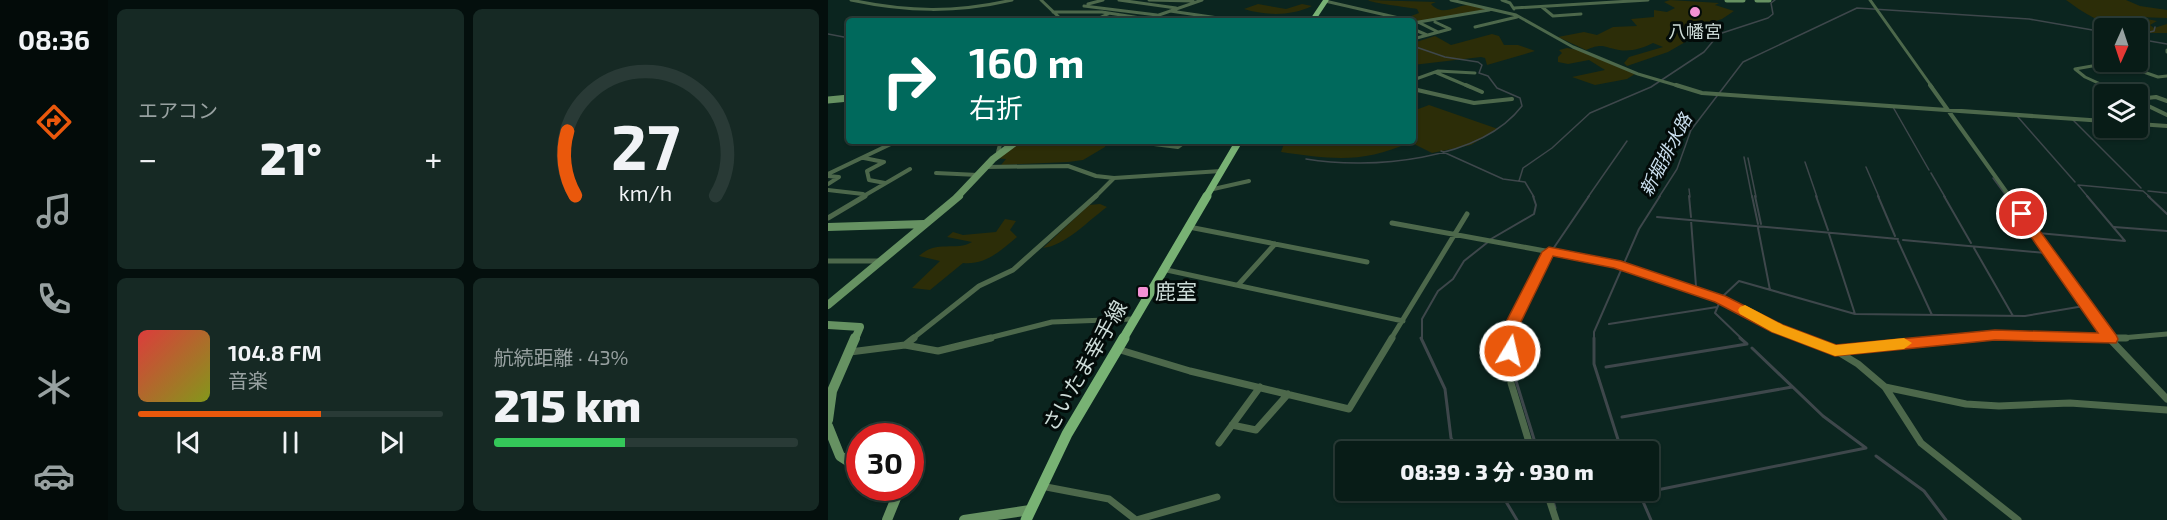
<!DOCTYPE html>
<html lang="ja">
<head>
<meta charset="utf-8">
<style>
  :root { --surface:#081c17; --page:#162924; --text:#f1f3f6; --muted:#98a1a1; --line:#293a36; --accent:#ea580c }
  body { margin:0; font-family:"Exo 2","Noto Sans JP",sans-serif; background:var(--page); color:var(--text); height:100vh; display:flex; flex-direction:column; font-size:22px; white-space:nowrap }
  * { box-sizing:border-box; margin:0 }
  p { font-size:20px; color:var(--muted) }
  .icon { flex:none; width:33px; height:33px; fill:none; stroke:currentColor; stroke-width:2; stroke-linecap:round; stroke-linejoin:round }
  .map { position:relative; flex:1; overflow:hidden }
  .side { display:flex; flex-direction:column; gap:9px; padding:9px; background:#040f0d; width:720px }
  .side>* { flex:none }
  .banner { position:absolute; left:18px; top:18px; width:570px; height:126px; border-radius:6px; box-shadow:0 2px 4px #0004,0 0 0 2px var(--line); background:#00695c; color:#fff; overflow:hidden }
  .needle { width:39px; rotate:183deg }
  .tools { position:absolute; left:1266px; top:18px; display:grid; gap:12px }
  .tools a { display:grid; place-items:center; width:54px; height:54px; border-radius:6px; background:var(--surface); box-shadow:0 2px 4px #0004,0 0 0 2px var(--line); font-size:30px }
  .speed { position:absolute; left:18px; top:423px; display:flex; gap:12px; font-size:30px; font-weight:700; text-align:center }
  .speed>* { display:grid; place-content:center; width:78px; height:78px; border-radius:50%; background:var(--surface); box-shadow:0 2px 4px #0004,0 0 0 2px var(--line); line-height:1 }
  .speed .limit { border:9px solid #d22; background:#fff; color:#111 }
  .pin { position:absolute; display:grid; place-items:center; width:51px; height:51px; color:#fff; margin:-26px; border:3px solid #fff; border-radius:50%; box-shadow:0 2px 6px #0007 }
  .me { position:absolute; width:66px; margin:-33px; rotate:9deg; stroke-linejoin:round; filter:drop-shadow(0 0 4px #0008) }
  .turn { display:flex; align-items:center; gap:21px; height:126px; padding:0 24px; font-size:27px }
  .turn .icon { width:78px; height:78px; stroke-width:2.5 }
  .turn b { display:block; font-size:42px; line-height:51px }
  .big { font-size:45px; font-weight:800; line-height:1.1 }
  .side .tile { flex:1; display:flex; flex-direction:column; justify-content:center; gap:9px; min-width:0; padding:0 21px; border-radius:9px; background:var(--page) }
  .side .dial { align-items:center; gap:0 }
  .dial svg { height:156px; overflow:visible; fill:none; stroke:var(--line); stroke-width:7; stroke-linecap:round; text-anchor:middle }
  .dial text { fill:var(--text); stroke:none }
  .song { display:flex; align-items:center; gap:18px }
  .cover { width:72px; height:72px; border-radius:9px; background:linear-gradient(135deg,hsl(0 70% 55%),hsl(70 70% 35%)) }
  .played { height:6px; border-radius:3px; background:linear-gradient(90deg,var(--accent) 60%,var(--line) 60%) }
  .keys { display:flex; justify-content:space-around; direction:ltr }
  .heat { display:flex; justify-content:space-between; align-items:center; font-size:33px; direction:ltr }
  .charge { height:9px; border-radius:4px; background:linear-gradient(90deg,#34c759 43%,var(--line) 0) }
  .side .tiles { flex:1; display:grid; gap:9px; grid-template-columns:repeat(2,1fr) }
  .trip { position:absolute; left:507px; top:441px; width:324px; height:60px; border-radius:6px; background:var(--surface); box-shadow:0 2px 4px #0004,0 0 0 2px var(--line); font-weight:800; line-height:60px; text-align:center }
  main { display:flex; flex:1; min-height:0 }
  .tab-bar { display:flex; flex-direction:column; width:108px; justify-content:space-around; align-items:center; background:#030b09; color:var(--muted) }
  .tab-bar .icon { width:42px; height:42px }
  .tab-bar .current { color:var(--accent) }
  .tab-bar b { font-size:27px; color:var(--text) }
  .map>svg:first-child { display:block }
</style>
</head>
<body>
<main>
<nav class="tab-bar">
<b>08:36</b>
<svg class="icon current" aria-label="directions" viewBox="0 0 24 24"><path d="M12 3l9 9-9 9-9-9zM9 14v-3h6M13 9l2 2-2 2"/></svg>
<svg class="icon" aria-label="music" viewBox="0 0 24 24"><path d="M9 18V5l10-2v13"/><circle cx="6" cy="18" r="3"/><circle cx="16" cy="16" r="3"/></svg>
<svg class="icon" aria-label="phone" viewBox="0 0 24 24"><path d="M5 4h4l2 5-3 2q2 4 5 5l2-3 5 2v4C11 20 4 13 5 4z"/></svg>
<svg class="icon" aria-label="climate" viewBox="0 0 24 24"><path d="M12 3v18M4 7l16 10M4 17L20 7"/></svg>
<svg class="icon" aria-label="car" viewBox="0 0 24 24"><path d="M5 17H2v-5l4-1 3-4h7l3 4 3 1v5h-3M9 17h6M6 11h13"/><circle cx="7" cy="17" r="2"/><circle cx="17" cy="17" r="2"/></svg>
</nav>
<section class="side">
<div class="tiles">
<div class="tile"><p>エアコン</p>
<div class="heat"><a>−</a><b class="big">21°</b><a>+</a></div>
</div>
<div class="tile dial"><svg viewBox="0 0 100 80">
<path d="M14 69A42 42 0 1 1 86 69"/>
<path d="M14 69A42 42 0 0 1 10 36" stroke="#ea580c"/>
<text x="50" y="56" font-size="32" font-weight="700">27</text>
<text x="50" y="72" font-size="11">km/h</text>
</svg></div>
<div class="tile">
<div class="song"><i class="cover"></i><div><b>104.8 FM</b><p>音楽</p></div></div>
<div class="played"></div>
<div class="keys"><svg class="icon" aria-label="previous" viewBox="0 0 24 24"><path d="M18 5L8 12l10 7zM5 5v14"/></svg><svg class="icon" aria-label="pause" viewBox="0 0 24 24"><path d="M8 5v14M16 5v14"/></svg><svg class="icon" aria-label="next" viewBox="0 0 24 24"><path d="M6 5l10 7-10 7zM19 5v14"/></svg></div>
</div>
<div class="tile"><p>航続距離 · 43%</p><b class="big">215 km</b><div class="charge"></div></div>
</div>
</section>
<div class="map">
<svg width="1339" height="520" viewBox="0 0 1339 520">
  <rect width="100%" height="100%" fill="#0b251f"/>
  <path fill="#2c2d08" d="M 540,0 L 608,2 L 603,4 C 615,17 626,6 640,5 C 645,5 654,8 659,10 L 591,22 L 578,18 L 591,13 L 589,9 C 579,7 543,3 540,0 Z
    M 842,0 L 891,3 L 887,5 L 906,11 L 894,19 L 872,26 L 878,30 L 840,52 L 799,66 L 796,63 L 801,57 L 835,47 L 825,43 C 815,48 803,52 791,50 C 774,47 775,43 758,50 L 730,37 L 756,32 L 769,35 L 785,27 L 809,26 L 803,19 L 826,17 L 826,10 L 839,12 L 847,8 L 836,2 Z
    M 1238,0 L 1298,0 L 1312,6 L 1339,10 L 1339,18 L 1309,17 L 1329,21 L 1322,25 L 1326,28 L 1339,24 L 1339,33 L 1310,33 L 1310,28 C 1280,28 1261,17 1238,0 Z
    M 430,4 L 458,9 L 474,4 L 484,6 C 463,16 439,16 416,9 Z
    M 664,34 L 671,36 L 676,45 L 690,45 L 707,51 L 659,65 L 657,58 L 653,57 L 585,65 L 585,43 L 607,36 L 623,45 Z
    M 739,48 L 755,51 L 807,74 L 799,79 L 767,85 L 744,77 L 777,70 L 761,60 L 740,64 L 730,62 L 730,57 L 734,53 L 731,50 Z
    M 601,105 L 670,129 L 643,145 L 604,153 L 582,142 C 535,164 503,159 453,152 L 457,141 L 585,141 L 585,111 Z
    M 192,141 L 273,141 L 278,143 L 277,147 L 255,160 L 240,162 L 173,165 L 178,159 L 167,158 Z
    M 272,204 L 279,207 C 261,220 237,246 215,248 L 261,205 Z
    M 177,219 L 188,221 L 182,230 L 189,237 C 172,251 158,265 135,263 L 102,290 L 84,288 L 112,261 L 91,256 C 109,239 128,252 144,242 L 119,237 L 125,232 L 135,235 L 168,232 Z"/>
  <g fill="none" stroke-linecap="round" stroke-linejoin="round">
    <path stroke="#3e474b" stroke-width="1.5" d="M 0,34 L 21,38
      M 1310,39 L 1339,44
      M 1314,40 L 1313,34 L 1326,31 L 1327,27
      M 1065,107 L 1101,170
      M 1189,116 L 1247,182
      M 1245,120 L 1313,188
      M 613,151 L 675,179 L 697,182 L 706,197
      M 916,157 L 924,197
      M 920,158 L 928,197
      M 478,159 C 541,170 652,161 694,106 L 692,98 L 669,88 L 660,76 L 651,73 L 654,65 L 650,62 L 617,57 L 585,46
      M 977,162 L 989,197
      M 1038,167 L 1051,197
      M 1103,173 L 1117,197
      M 1165,178 L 1179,197
      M 691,181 L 695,168 L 724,148 L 762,113 L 823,87 L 876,52 L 891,34 L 940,18 L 945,14 L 943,3 L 947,0
      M 861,189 L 862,197
      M 1320,191 L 1339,193
      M 760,197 L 799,141
      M 831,197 L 849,169 L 863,130 L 915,62 L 1029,8 L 1201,19 L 1276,32
      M 1260,197 L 1250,185 L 1315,191 L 1322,197"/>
    <path stroke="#3e474b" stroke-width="2" d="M 861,196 L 863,217
      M 924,196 L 930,224
      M 927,196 L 933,224
      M 988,196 L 1000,230
      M 1050,196 L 1067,236
      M 1116,196 L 1143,243
      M 1178,196 L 1215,249
      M 1320,196 L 1339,214
      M 829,217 L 1070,239
      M 863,220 L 868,286
      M 1286,227 L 1339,231
      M 930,228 L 942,290
      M 1210,233 L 1297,241 L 1259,196
      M 1001,234 L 1027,314
      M 663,239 L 706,214 L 708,205 L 705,196
      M 1215,240 L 1223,250
      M 1070,241 L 1104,315
      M 1146,248 L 1185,316
      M 725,249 L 761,196
      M 808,267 L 894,297 L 911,281 L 1027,314 L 1197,316 L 1256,306 L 1218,253 L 1075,240
      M 892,301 L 887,313 L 914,339
      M 781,324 L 889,307
      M 687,332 L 687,339
      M 594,339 L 594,319 L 610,291 L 625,279 L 636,261 L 660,242
      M 766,339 L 766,332 L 811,229 L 832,196"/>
    <path stroke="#3e474b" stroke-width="3" d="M 593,338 L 617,389 L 623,438 L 633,452
      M 687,338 L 688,381 L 710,452
      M 766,338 L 766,364 L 794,452
      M 778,367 L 919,344 L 912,338
      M 794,417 L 964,387
      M 1048,456 L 1096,491 L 1118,520
      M 671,490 L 689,520
      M 722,490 L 727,508
      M 810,490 L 823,520
      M 824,491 L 1038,448 L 995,416 L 924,348"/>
    <path stroke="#4d684b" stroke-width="3" d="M 23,0 C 79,12 128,13 184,0
      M 213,0 L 235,21
      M 291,0 L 348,8
      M 321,0 L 365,1
      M 623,0 L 688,15 L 745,47 L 810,74 L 854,87
      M 674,0 L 682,3 L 686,9
      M 1042,0 L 1104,87
      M 497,1 L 584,21
      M 260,4 L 275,0
      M 256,6 L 329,15
      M 714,7 L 725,16 L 753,14
      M 686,8 L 820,0
      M 342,11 L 411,21
      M 225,12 L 274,12 L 319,19
      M 328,16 L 374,0
      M 264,21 L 280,14
      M 525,21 L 548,21
      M 585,23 L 661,10
      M 592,23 L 610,32
      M 647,27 L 689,17
      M 585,29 L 599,35
      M 585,39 L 622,29 L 607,22
      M 1339,50 L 1339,52
      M 609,73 L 642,87
      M 585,80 L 610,71 L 647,73
      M 1279,87 L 1257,77 L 1247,69 L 1287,62 L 1330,77 L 1339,76"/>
    <path stroke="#4d684b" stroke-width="4" d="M 638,85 L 654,92
      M 848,85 L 874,93 L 1276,121
      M 1102,85 L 1182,197
      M 1276,85 L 1295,94
      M 585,89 L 646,103 L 684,99
      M 1310,99 L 1328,97 L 1339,101
      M 1310,101 L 1339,115
      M 1310,124 L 1339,126
      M 302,141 L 350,147 L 358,141
      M 170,152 L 173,141
      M 36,158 L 56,162 L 39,171 L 41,180 L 57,183
      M 157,167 L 240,166 L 268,176 L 286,178 L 393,171
      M 108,173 L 150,175
      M 0,174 L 69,141
      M 0,176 L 11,177 L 0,184
      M 0,190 L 35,194
      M 381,190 L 421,181
      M 34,197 L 82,169
      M 267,197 L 286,178"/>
    <path stroke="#4d684b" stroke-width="5" d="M 1181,196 L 1282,339
      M 0,218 L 37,196
      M 564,223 L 788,264 L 909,306 L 950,329 L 977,339
      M 361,227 L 539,262
      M 0,261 L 50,261
      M 334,269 L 575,321
      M 410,285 L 447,244
      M 84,339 L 151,286 L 185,270 L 268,196
      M 157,339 L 224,322 L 305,319
      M 563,339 L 639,214
      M 681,339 L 721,252
      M 1124,339 L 1167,335 L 1282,339 L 1339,334"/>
    <path stroke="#4d684b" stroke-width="7" d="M 681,338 L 683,383 L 704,452
      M 973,338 L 1007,350 L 1030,364 L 1057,387 L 1093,443 L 1190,520
      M 1259,338 L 1298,338
      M 1281,338 L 1339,399
      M 77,345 L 86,338
      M 289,349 L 362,371 L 521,409 L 564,338
      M 1009,350 L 1140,338
      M 22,352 L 77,345 L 110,351 L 163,338
      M 1057,387 L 1138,404 L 1171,406 L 1242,403 L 1339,410
      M 404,425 L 428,430 L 460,394
      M 391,443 L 432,387
      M 213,486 L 281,499 L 308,520 L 389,497
      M 718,490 L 728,520"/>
    <path stroke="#669262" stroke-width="5" d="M 899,0 L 915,0
      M 929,0 L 941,0"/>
    <path stroke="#669262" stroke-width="7" d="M 0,100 L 21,98
      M 129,197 L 165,159 L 189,141"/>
    <path stroke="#669262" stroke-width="8" d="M 0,227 L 96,224
      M 0,305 L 131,196
      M 0,325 L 32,327 L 27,339"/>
    <path stroke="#669262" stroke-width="10" d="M 0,420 L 4,391 L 27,338
      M 0,426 L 12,456 L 32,469
      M 59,520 L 70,493 L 65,488
      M 136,520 L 202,510"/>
    <path stroke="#78b274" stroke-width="5" d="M 484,21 L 498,0"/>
    <path stroke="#78b274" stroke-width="7" d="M 378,197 L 411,141"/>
    <path stroke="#78b274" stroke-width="9" d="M 295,339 L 379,196"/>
    <path stroke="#78b274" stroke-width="11" d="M 198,520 L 239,434 L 296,338"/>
  </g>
  <path fill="#ea580c" stroke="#983908" stroke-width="1.5" d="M 1194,211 L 1198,212 L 1288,335 L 1290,339 L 1288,343 L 1167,340 L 1007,356 L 944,332 L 887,302 L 786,268 L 725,256 L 690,328 L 690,351 L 682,356 L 674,351 L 675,328 L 714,252 L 721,247 L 793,261 L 897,296 L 955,325 L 1008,345 L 1167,330 L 1270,333 L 1187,214 Z"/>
  <path fill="#f59e0b" d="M 917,305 L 955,325 L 1008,345 L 1076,338 L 1084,343 L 1076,349 L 1007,356 L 944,332 L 912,314 L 910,310 L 912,307 Z"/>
  <g fill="#f491d4" stroke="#030b09" stroke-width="2">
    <circle cx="867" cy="12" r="6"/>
    <rect x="309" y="286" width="12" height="12" rx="3"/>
  </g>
  <g text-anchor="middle" stroke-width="6" stroke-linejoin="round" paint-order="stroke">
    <g font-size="18" fill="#cddcd8" stroke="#030b09">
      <text x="867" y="38">八幡宮</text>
    </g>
    <g font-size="18" font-style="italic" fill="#cce0f0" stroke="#030b09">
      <text transform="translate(838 155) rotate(-62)" y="6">新堀排水路</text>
    </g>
    <g font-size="21" fill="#cddcd8" stroke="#030b09" text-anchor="start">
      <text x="327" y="299">鹿室</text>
    </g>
    <g font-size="21" fill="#cddcd8" stroke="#030b09">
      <text transform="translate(257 366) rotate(-60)" y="7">さいたま幸手線</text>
    </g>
  </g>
</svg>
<div class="tools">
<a><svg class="needle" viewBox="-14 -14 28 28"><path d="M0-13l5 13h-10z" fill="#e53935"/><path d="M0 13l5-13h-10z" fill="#98a1a1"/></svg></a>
<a><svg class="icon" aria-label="layers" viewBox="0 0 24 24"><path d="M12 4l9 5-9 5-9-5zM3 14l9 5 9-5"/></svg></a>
</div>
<div class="speed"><div class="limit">30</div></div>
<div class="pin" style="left:1194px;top:214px;background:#d93025"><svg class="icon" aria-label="arrive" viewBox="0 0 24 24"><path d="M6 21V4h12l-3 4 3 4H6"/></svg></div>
<svg class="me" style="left:682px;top:351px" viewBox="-20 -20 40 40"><circle r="17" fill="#ea580c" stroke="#fff" stroke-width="3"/><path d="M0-11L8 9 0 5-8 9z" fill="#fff"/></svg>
<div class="trip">08:39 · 3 分 · 930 m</div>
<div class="banner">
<div class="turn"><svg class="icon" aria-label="right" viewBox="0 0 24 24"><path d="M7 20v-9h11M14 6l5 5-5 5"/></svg><div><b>160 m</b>右折</div></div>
</div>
</div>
</main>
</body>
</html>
